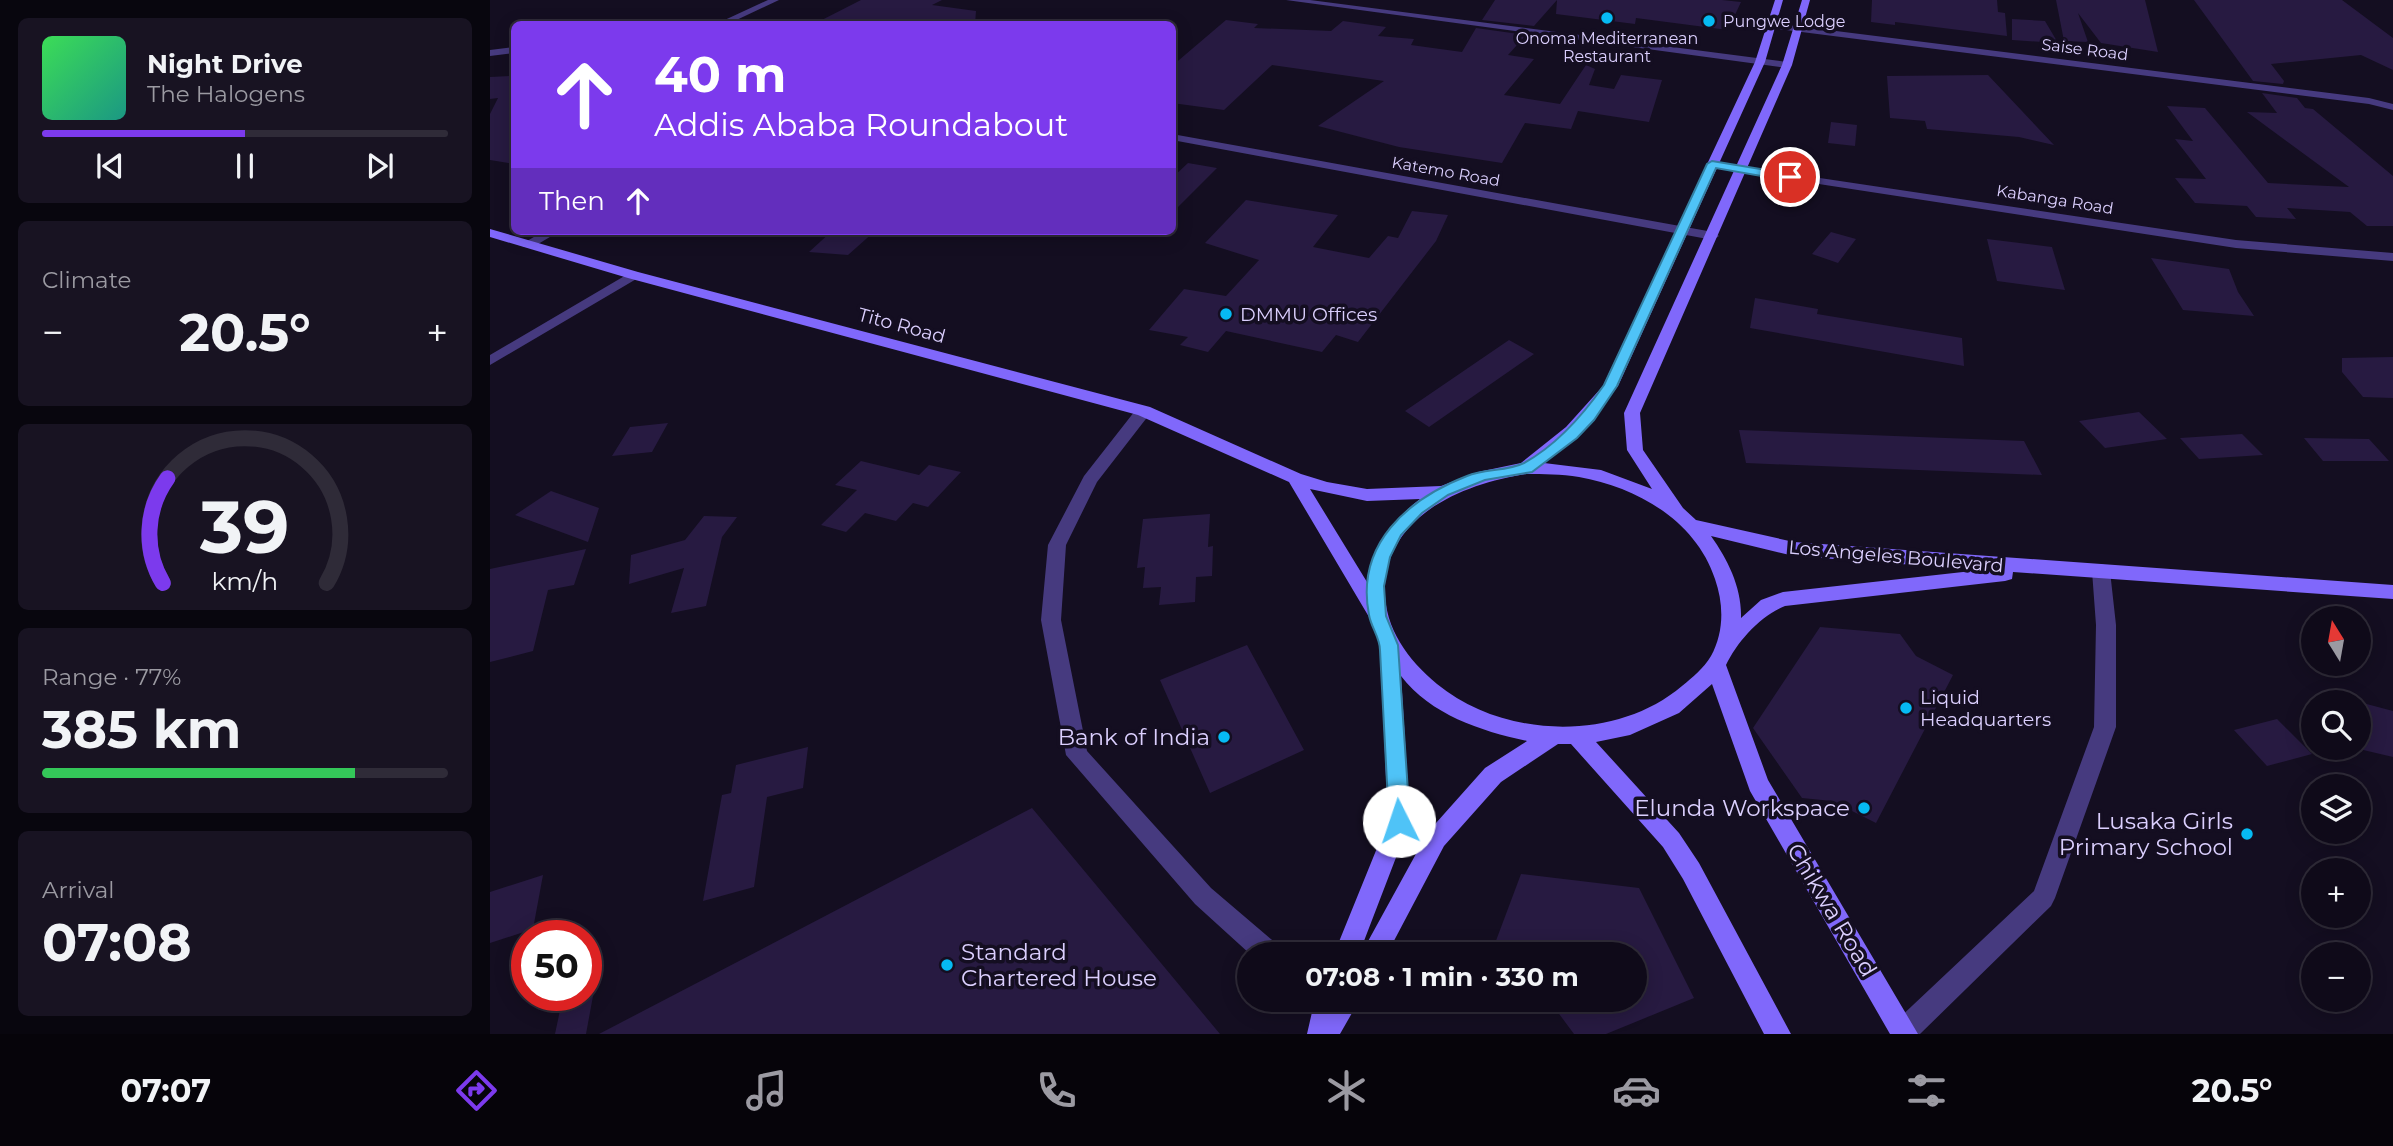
<!DOCTYPE html>
<html lang="en">
<head>
<meta charset="utf-8">
<style>
  :root { --surface:#0f0a19; --page:#181322; --text:#f1f3f6; --muted:#9b9aa2; --line:#2f2b38; --accent:#7c3aed }
  body { margin:0; font-family:Montserrat,sans-serif; background:var(--page); color:var(--text); height:100vh; display:flex; flex-direction:column; font-size:26px; white-space:nowrap }
  * { box-sizing:border-box; margin:0 }
  p { font-size:23px; color:var(--muted) }
  .icon { flex:none; width:38px; height:38px; fill:none; stroke:currentColor; stroke-width:2; stroke-linecap:round; stroke-linejoin:round }
  .map { position:relative; flex:1; overflow:hidden }
  .sheet { display:flex; flex-direction:column; gap:18px; padding:18px; background:#08060e; width:490px }
  .sheet>* { flex:none }
  .top-card { position:absolute; left:21px; top:21px; width:665px; height:214px; border-radius:10px; box-shadow:0 4px 18px #0003,0 0 0 2px var(--line); background:#7c3aed; color:#fff; overflow:hidden }
  .needle { width:46px; rotate:349deg }
  .fabs { position:absolute; left:1811px; top:606px; display:grid; gap:14px }
  .fabs a { display:grid; place-items:center; width:70px; height:70px; border-radius:50%; background:var(--surface); box-shadow:0 4px 18px #0003,0 0 0 2px var(--line); font-size:35px }
  .speed { position:absolute; left:21px; top:920px; display:flex; gap:14px; font-size:35px; font-weight:700; text-align:center }
  .speed>* { display:grid; place-content:center; width:91px; height:91px; border-radius:50%; background:var(--surface); box-shadow:0 4px 18px #0003,0 0 0 2px var(--line); line-height:1 }
  .speed .limit { border:10px solid #d22; background:#fff; color:#111 }
  .pin { position:absolute; display:grid; place-items:center; width:60px; height:60px; color:#fff; margin:-30px; border:4px solid #fff; border-radius:50%; box-shadow:0 2px 7px #0007 }
  .me { position:absolute; width:77px; margin:-38px; rotate:356deg; stroke-linejoin:round; filter:drop-shadow(0 0 5px #0008) }
  .turn { display:flex; align-items:center; gap:24px; height:147px; padding:0 28px; font-size:32px }
  .turn .icon { width:91px; height:91px; stroke-width:2.5 }
  .turn b { display:block; font-size:49px; line-height:60px }
  .then { display:flex; align-items:center; height:66px; padding:0 28px; background:#0003; gap:14px; font-size:26px }
  .big { font-size:52px; font-weight:700; line-height:1.1 }
  .sheet .widget { flex:1; display:flex; flex-direction:column; justify-content:center; gap:10px; min-width:0; padding:0 24px; border-radius:10px; background:var(--page) }
  .sheet .dial { align-items:center; gap:0 }
  .dial svg { height:182px; overflow:visible; fill:none; stroke:var(--line); stroke-width:7; stroke-linecap:round; text-anchor:middle }
  .dial text { fill:var(--text); stroke:none }
  .song { display:flex; align-items:center; gap:21px }
  .cover { width:84px; height:84px; border-radius:10px; background:linear-gradient(135deg,hsl(130 70% 55%),hsl(170 70% 35%)) }
  .played { height:7px; border-radius:4px; background:linear-gradient(90deg,var(--accent) 50%,var(--line) 50%) }
  .keys { display:flex; justify-content:space-around; direction:ltr }
  .heat { display:flex; justify-content:space-between; align-items:center; font-size:38px; direction:ltr }
  .charge { height:10px; border-radius:5px; background:linear-gradient(90deg,#34c759 77%,var(--line) 0) }
  .trip { position:absolute; left:747px; top:942px; width:410px; height:70px; border-radius:35px; background:var(--surface); box-shadow:0 4px 18px #0003,0 0 0 2px var(--line); font-weight:700; line-height:70px; text-align:center }
  .dock { display:flex; height:112px; justify-content:space-around; align-items:center; background:#06040a; color:var(--muted) }
  .dock .icon { width:49px; height:49px }
  .dock .active { color:var(--accent) }
  .dock b { font-size:32px; color:var(--text) }
  main { display:flex; flex:1; min-height:0 }
  .map>svg:first-child { display:block }
</style>
</head>
<body>
<main>
<section class="sheet">
<div class="widget">
<div class="song"><i class="cover"></i><div><b>Night Drive</b><p>The Halogens</p></div></div>
<div class="played"></div>
<div class="keys"><svg class="icon" aria-label="previous" viewBox="0 0 24 24"><path d="M18 5L8 12l10 7zM5 5v14"/></svg><svg class="icon" aria-label="pause" viewBox="0 0 24 24"><path d="M8 5v14M16 5v14"/></svg><svg class="icon" aria-label="next" viewBox="0 0 24 24"><path d="M6 5l10 7-10 7zM19 5v14"/></svg></div>
</div>
<div class="widget"><p>Climate</p>
<div class="heat"><a>−</a><b class="big">20.5°</b><a>+</a></div>
</div>
<div class="widget dial"><svg viewBox="0 0 100 80">
<path d="M14 69A42 42 0 1 1 86 69"/>
<path d="M14 69A42 42 0 0 1 16 23" stroke="#7c3aed"/>
<text x="50" y="56" font-size="32" font-weight="700">39</text>
<text x="50" y="72" font-size="11">km/h</text>
</svg></div>
<div class="widget"><p>Range · 77%</p><b class="big">385 km</b><div class="charge"></div></div>
<div class="widget"><p>Arrival</p><b class="big">07:08</b></div>
</section>
<div class="map">
<svg width="1903" height="1034" viewBox="0 0 1903 1034">
  <rect width="100%" height="100%" fill="#140e21"/>
  <path fill="#271a41" d="M 371,0 L 452,0 L 442,5 L 486,11 L 485,24 L 324,24 Z
    M 1005,0 L 1067,0 L 1044,26 L 992,20 Z
    M 1067,0 L 1232,0 L 1251,2 L 1238,30 L 1146,18 L 1145,24 L 1066,14 Z
    M 1382,0 L 1507,0 L 1508,12 L 1515,13 L 1517,36 L 1405,22 L 1405,25 L 1381,22 Z
    M 1566,0 L 1655,0 L 1668,52 L 1611,43 L 1588,13 L 1598,42 L 1574,41 Z
    M 1704,0 L 1852,0 L 1903,38 L 1903,70 L 1871,55 L 1781,64 L 1794,81 L 1793,84 L 1763,81 Z
    M 1522,19 L 1555,21 L 1568,43 L 1522,40 Z
    M 736,20 L 768,24 L 764,28 L 841,31 L 853,21 L 896,27 L 888,36 L 924,39 L 921,45 L 972,52 L 986,28 L 1036,35 L 1018,55 L 1044,59 L 1014,95 L 1070,104 L 1096,65 L 1105,69 L 1099,85 L 1124,89 L 1131,75 L 1172,80 L 1159,122 L 1088,111 L 1081,129 L 1035,123 L 1012,163 L 909,147 L 828,126 L 894,81 L 782,65 L 734,110 L 682,103 L 682,66 Z
    M 24,68 L 24,164 L 0,160 L 0,114 L 8,98 L 0,99 L 0,77 L 21,76 Z
    M 1498,75 L 1564,145 L 1529,137 L 1437,129 L 1435,121 L 1400,118 L 1397,76 Z
    M 1772,93 L 1807,98 L 1815,108 L 1823,109 L 1903,176 L 1903,226 L 1877,226 L 1860,212 L 1797,208 L 1806,219 L 1766,217 L 1757,206 L 1705,203 L 1685,178 L 1716,179 L 1685,139 L 1703,141 L 1677,106 L 1715,108 L 1778,183 L 1859,187 L 1757,112 L 1787,113 Z
    M 1341,122 L 1367,125 L 1365,146 L 1338,143 Z
    M 698,163 L 727,168 L 682,213 L 682,178 Z
    M 756,200 L 848,215 L 823,247 L 879,258 L 898,236 L 908,238 L 922,211 L 958,215 L 946,241 L 868,342 L 846,335 L 832,352 L 736,331 L 718,352 L 690,345 L 698,337 L 659,330 L 694,289 L 736,296 L 769,260 L 715,243 Z
    M 342,231 L 385,231 L 358,255 L 319,252 Z
    M 1341,232 L 1366,239 L 1348,263 L 1322,254 Z
    M 1497,239 L 1562,247 L 1575,290 L 1507,281 Z
    M 1661,258 L 1739,269 L 1748,292 L 1764,316 L 1693,310 Z
    M 1265,298 L 1328,309 L 1327,314 L 1472,338 L 1474,366 L 1260,328 Z
    M 1019,340 L 1044,354 L 939,427 L 915,411 Z
    M 1903,357 L 1903,398 L 1873,397 L 1852,372 L 1852,358 Z
    M 1649,412 L 1677,439 L 1615,448 L 1589,421 Z
    M 178,423 L 162,452 L 122,456 L 140,427 Z
    M 1249,430 L 1534,441 L 1552,475 L 1256,463 Z
    M 1752,434 L 1773,455 L 1709,459 L 1690,438 Z
    M 1814,438 L 1879,439 L 1899,461 L 1833,461 Z
    M 371,461 L 429,475 L 439,465 L 471,472 L 438,507 L 423,503 L 406,521 L 375,513 L 356,532 L 331,525 L 367,490 L 345,485 Z
    M 61,491 L 109,508 L 98,542 L 25,515 Z
    M 720,514 L 718,547 L 723,546 L 722,576 L 706,577 L 705,602 L 669,605 L 671,587 L 653,588 L 655,567 L 647,568 L 653,519 Z
    M 214,516 L 247,517 L 232,537 L 216,606 L 181,613 L 194,568 L 139,584 L 141,555 L 195,540 Z
    M 96,549 L 84,585 L 58,590 L 43,651 L 0,662 L 0,569 Z
    M 1330,627 L 1410,634 L 1426,656 L 1463,675 L 1386,823 L 1342,801 L 1312,798 L 1263,728 Z
    M 757,645 L 814,750 L 720,793 L 670,680 Z
    M 1869,702 L 1903,711 L 1903,757 L 1869,749 Z
    M 1787,719 L 1822,754 L 1777,766 L 1744,730 Z
    M 318,747 L 313,788 L 277,797 L 264,887 L 213,901 L 232,795 L 241,793 L 246,765 Z
    M 542,808 L 730,1034 L 109,1034 Z
    M 1031,874 L 1149,888 L 1204,998 L 1116,1034 L 1084,1034 L 1058,999 L 1144,999 L 1144,954 L 1001,954 Z
    M 53,875 L 43,929 L 0,943 L 0,892 Z
    M 73,996 L 103,996 L 96,1034 L 65,1034 Z"/>
  <g fill="none" stroke-linecap="round" stroke-linejoin="round">
    <path fill="#463a7f" fill-rule="evenodd" d="M 278,0 L 289,0 L 238,24 L 226,24 Z
      M 796,0 L 820,0 L 1297,62 L 1302,65 L 1297,68 Z
      M 1283,23 L 1879,98 L 1903,104 L 1903,110 L 1879,104 L 1280,28 L 1280,24 Z
      M 24,47 L 24,53 L 0,56 L 0,50 Z
      M 682,134 L 1223,232 L 1229,236 L 1223,240 L 682,140 Z
      M 1222,162 L 1746,240 L 1903,253 L 1903,261 L 1746,248 L 1218,167 L 1218,163 Z
      M 54,231 L 70,231 L 43,247 L 33,247 L 32,244 Z
      M 143,271 L 150,275 L 148,278 L 0,365 L 0,355 Z
      M 654,406 L 662,411 L 607,482 L 576,545 L 571,620 L 597,751 L 721,888 L 788,945 L 791,954 L 760,954 L 705,904 L 576,755 L 551,620 L 558,545 L 594,476 L 648,407 Z
      M 1611,564 L 1618,566 L 1620,571 L 1626,625 L 1626,727 L 1565,898 L 1561,906 L 1430,1034 L 1402,1034 L 1405,1022 L 1544,891 L 1604,727 L 1606,625 L 1602,571 L 1604,566 Z"/>
    <path fill="#8068fb" fill-rule="evenodd" d="M 1285,0 L 1293,0 L 1275,62 L 1128,386 L 1098,424 L 1054,463 L 1111,470 L 1162,489 L 1137,450 L 1134,413 L 1292,65 L 1312,0 L 1320,0 L 1302,65 L 1150,413 L 1153,450 L 1193,508 L 1206,520 L 1304,542 L 1903,585 L 1903,599 L 1523,572 L 1522,579 L 1515,581 L 1295,606 C 1270,616 1247,642 1236,665 L 1278,780 L 1428,1034 L 1400,1034 L 1260,791 L 1222,684 L 1189,713 L 1140,735 L 1106,742 L 1189,833 L 1209,863 L 1301,1034 L 1274,1034 L 1193,879 L 1173,847 L 1081,744 L 1068,744 L 1011,782 L 954,846 L 897,954 L 871,954 L 938,832 L 995,768 L 1037,741 C 991,731 941,715 911,676 L 920,821 L 869,954 L 844,954 L 898,821 L 890,644 L 879,617 L 799,482 L 648,415 L 138,278 L 0,237 L 0,229 L 148,272 L 660,407 L 811,474 L 837,482 L 877,489 L 951,486 L 988,472 L 1031,463 L 1076,427 L 1113,386 L 1265,62 ZM 1036,474 C 1054,474 1071,474 1089,477 C 1147,487 1206,521 1225,579 C 1234,605 1234,632 1221,656 C 1213,669 1203,677 1192,686 C 1126,742 1014,739 947,684 C 914,657 889,620 896,575 C 907,510 979,483 1036,474 ZM 820,489 L 877,501 L 930,499 C 903,520 882,547 877,582 ZM 1221,536 L 1304,556 L 1491,570 L 1293,592 L 1271,600 L 1251,618 C 1252,588 1238,560 1221,536 Z
      M 825,999 L 870,999 L 850,1034 L 817,1034 Z"/>
  </g>
  <path fill="#4fc3f7" stroke="#337fa1" stroke-width="2" d="M 1222,161 L 1300,174 L 1306,177 L 1300,181 L 1226,168 L 1127,386 L 1104,420 L 1087,438 L 1042,472 L 995,480 L 958,495 L 932,513 L 911,535 L 900,557 L 894,586 L 896,616 L 908,645 L 920,821 L 917,828 L 909,831 L 902,828 L 899,821 C 896,764 893,707 890,650 C 890,638 881,627 879,615 C 865,544 918,499 977,476 C 994,469 1018,471 1034,463 C 1067,445 1093,415 1114,385 L 1217,164 Z"/>
  <g fill="#06baf3" stroke="#140e21" stroke-width="2.5">
    <circle cx="1117" cy="18" r="7"/>
    <circle cx="1219" cy="21" r="7"/>
    <circle cx="736" cy="314" r="7"/>
    <circle cx="1416" cy="708" r="7"/>
    <circle cx="734" cy="737" r="7"/>
    <circle cx="1374" cy="808" r="7"/>
    <circle cx="1757" cy="834" r="7"/>
    <circle cx="457" cy="965" r="7"/>
  </g>
  <g text-anchor="middle" stroke-width="7" stroke-linejoin="round" paint-order="stroke">
    <g font-size="16" fill="#dbcffe" stroke="#140e21" text-anchor="start">
      <text x="1233" y="27">Pungwe Lodge</text>
      <text x="1117" y="44" text-anchor="middle">Onoma Mediterranean<tspan x="1117" dy="18">Restaurant</tspan></text>
    </g>
    <g font-size="16" fill="#dbcffe" stroke="#140e21">
      <text transform="translate(1595 49) rotate(7)" y="6">Saise Road</text>
      <text transform="translate(956 171) rotate(10)" y="6">Katemo Road</text>
      <text transform="translate(1565 199) rotate(9)" y="6">Kabanga Road</text>
    </g>
    <g font-size="19" fill="#dbcffe" stroke="#140e21" text-anchor="start">
      <text x="750" y="321">DMMU Offices</text>
      <text x="1430" y="704">Liquid<tspan x="1430" dy="22">Headquarters</tspan></text>
    </g>
    <g font-size="19" fill="#dbcffe" stroke="#140e21">
      <text transform="translate(412 325) rotate(15)" y="7">Tito Road</text>
      <text transform="translate(1406 556) rotate(5)" y="7">Los Angeles Boulevard</text>
    </g>
    <g font-size="23" fill="#dbcffe" stroke="#140e21" text-anchor="end">
      <text x="720" y="745">Bank of India</text>
      <text x="1360" y="816">Elunda Workspace</text>
      <text x="1743" y="829">Lusaka Girls<tspan x="1743" dy="26">Primary School</tspan></text>
      <text x="471" y="960" text-anchor="start">Standard<tspan x="471" dy="26">Chartered House</tspan></text>
    </g>
    <g font-size="23" fill="#dbcffe" stroke="#140e21">
      <text transform="translate(1342 910) rotate(59)" y="8">Chikwa Road</text>
    </g>
  </g>
</svg>
<div class="fabs">
<a><svg class="needle" viewBox="-14 -14 28 28"><path d="M0-13l5 13h-10z" fill="#e53935"/><path d="M0 13l5-13h-10z" fill="#9b9aa2"/></svg></a>
<a><svg class="icon" aria-label="search" viewBox="0 0 24 24"><circle cx="10" cy="10" r="6"/><path d="M15 15l6 6"/></svg></a>
<a><svg class="icon" aria-label="layers" viewBox="0 0 24 24"><path d="M12 4l9 5-9 5-9-5zM3 14l9 5 9-5"/></svg></a>
<a>+</a>
<a>−</a>
</div>
<div class="speed"><div class="limit">50</div></div>
<div class="pin" style="left:1300px;top:177px;background:#d93025"><svg class="icon" aria-label="arrive" viewBox="0 0 24 24"><path d="M6 21V4h12l-3 4 3 4H6"/></svg></div>
<svg class="me" style="left:909px;top:821px" viewBox="-20 -20 40 40"><circle r="19" fill="#fff"/><path d="M0-13L10 11 0 6-10 11z" fill="#4fc3f7"/></svg>
<div class="trip">07:08 · 1 min · 330 m</div>
<div class="top-card">
<div class="turn"><svg class="icon" aria-label="ahead" viewBox="0 0 24 24"><path d="M12 20V5M6 11l6-6 6 6"/></svg><div><b>40 m</b>Addis Ababa Roundabout</div></div>
<div class="then">Then<svg class="icon" aria-label="ahead" viewBox="0 0 24 24"><path d="M12 20V5M6 11l6-6 6 6"/></svg></div>
</div>
</div>
</main>
<nav class="dock">
<b>07:07</b>
<svg class="icon active" aria-label="directions" viewBox="0 0 24 24"><path d="M12 3l9 9-9 9-9-9zM9 14v-3h6M13 9l2 2-2 2"/></svg>
<svg class="icon" aria-label="music" viewBox="0 0 24 24"><path d="M9 18V5l10-2v13"/><circle cx="6" cy="18" r="3"/><circle cx="16" cy="16" r="3"/></svg>
<svg class="icon" aria-label="phone" viewBox="0 0 24 24"><path d="M5 4h4l2 5-3 2q2 4 5 5l2-3 5 2v4C11 20 4 13 5 4z"/></svg>
<svg class="icon" aria-label="climate" viewBox="0 0 24 24"><path d="M12 3v18M4 7l16 10M4 17L20 7"/></svg>
<svg class="icon" aria-label="car" viewBox="0 0 24 24"><path d="M5 17H2v-5l4-1 3-4h7l3 4 3 1v5h-3M9 17h6M6 11h13"/><circle cx="7" cy="17" r="2"/><circle cx="17" cy="17" r="2"/></svg>
<svg class="icon" aria-label="filters" viewBox="0 0 24 24"><path d="M4 7h16M4 17h16"/><circle cx="9" cy="7" r="2"/><circle cx="15" cy="17" r="2"/></svg>
<b>20.5°</b>
</nav>
</body>
</html>
